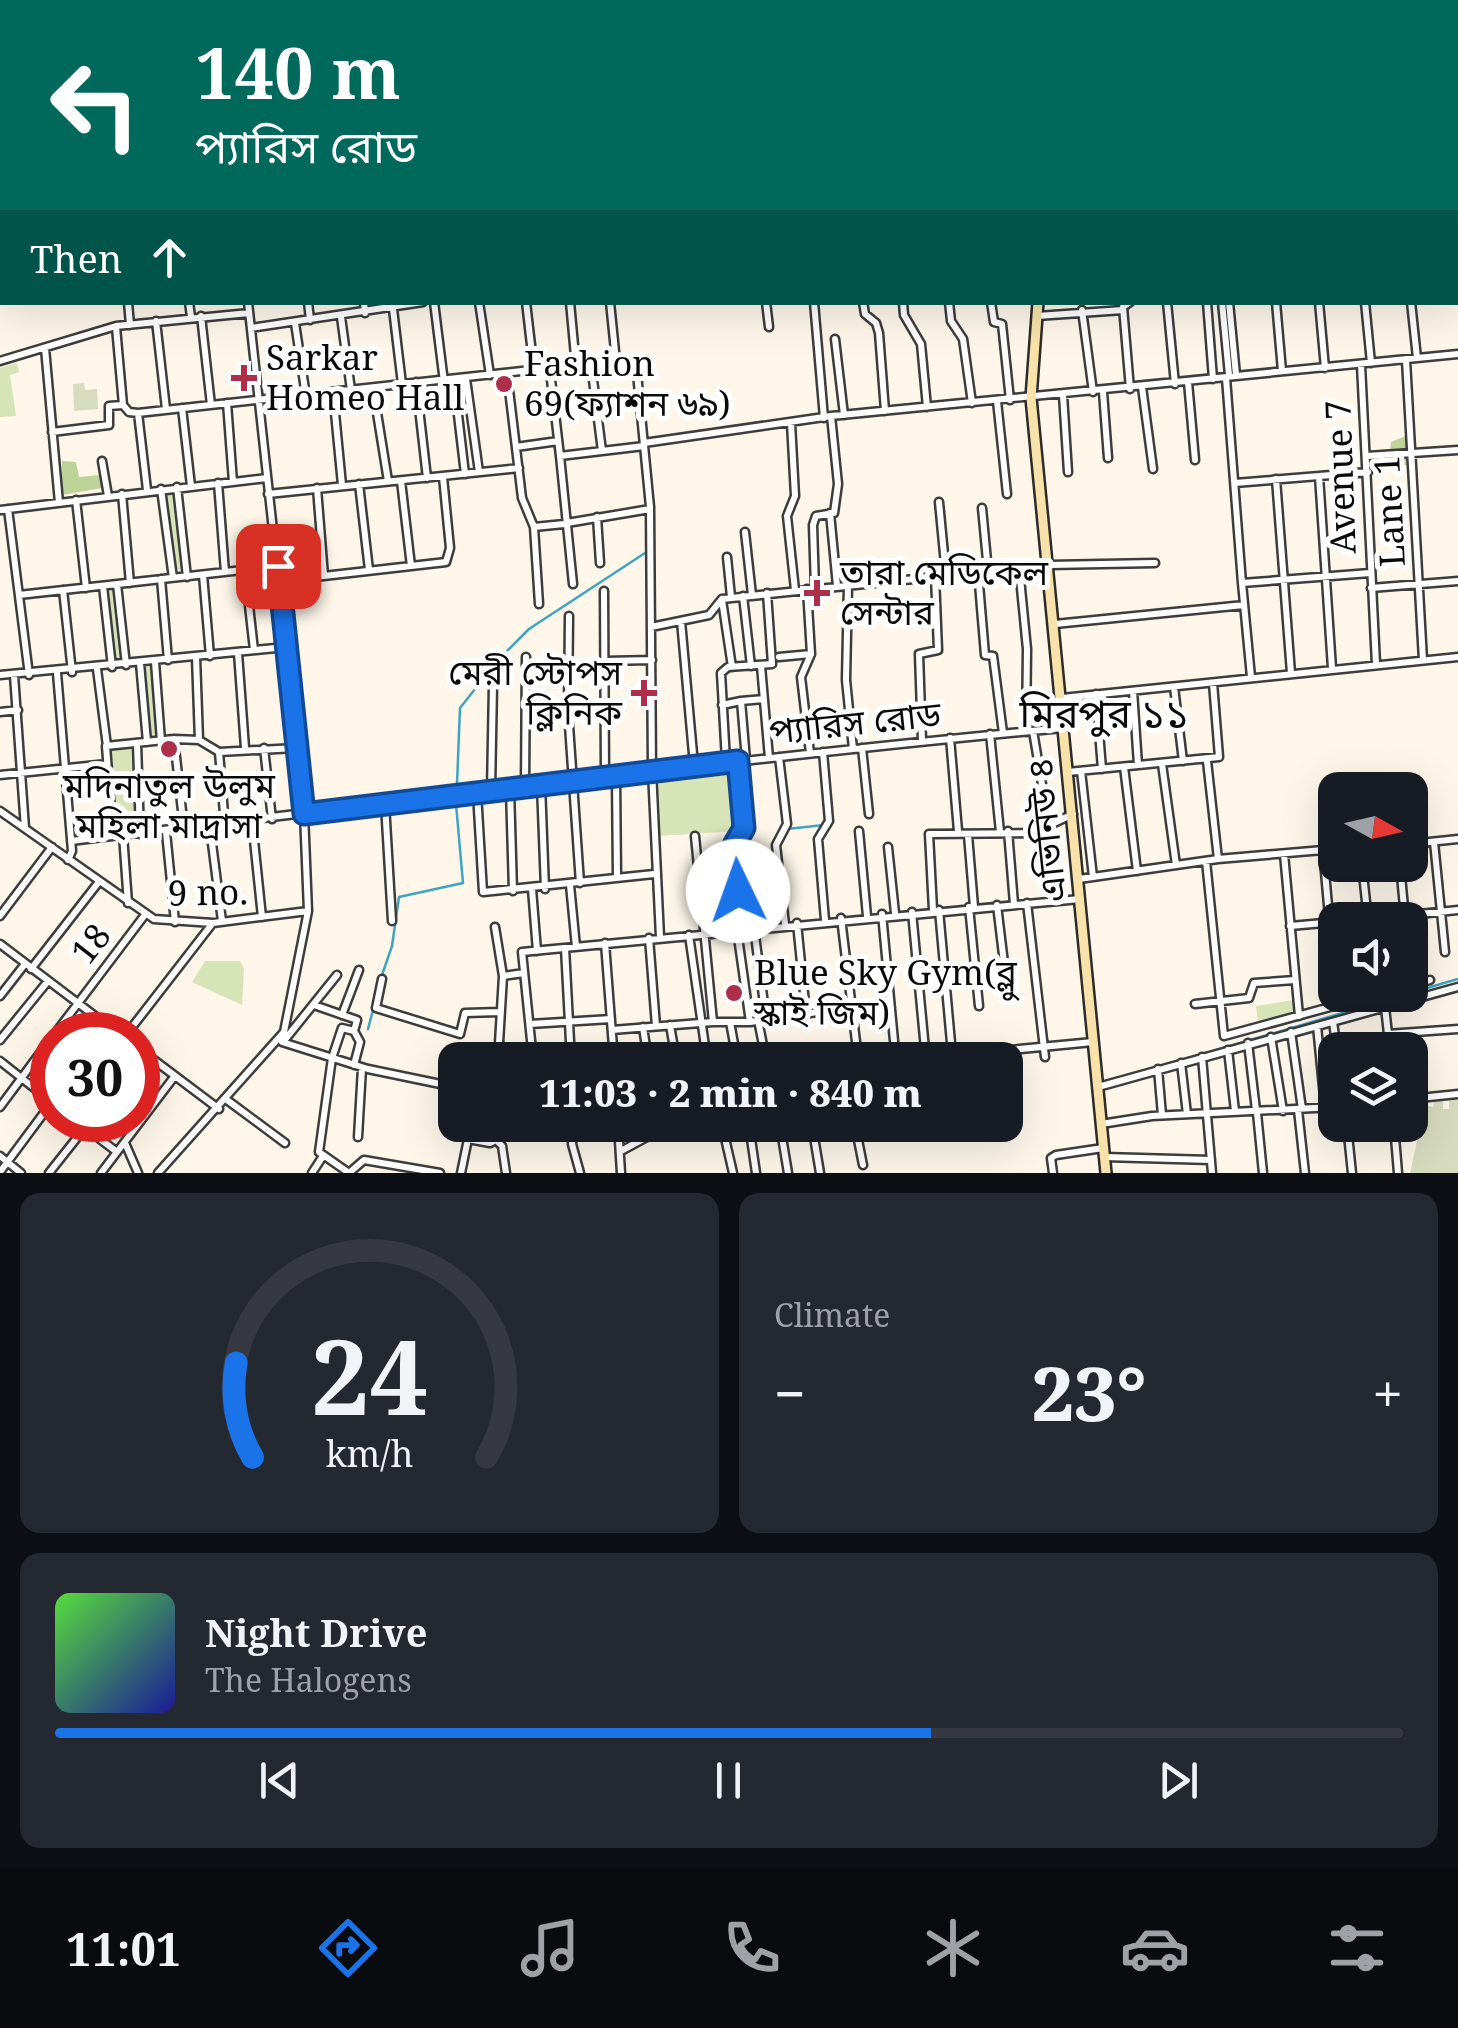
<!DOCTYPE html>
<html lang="en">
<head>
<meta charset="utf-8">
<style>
  :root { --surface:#171b24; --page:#242831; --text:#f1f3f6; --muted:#9ea1a6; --line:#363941; --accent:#1a73e8 }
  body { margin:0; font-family:"Noto Serif","Noto Sans Bengali",serif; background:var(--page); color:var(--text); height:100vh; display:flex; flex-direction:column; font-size:38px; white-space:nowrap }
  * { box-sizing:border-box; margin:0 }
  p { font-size:32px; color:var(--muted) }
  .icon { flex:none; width:55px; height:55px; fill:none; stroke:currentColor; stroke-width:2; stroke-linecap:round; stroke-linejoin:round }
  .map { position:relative; height:1173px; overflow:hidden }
  .sheet { display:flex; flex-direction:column; gap:20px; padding:20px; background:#0d0f14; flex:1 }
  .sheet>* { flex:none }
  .banner { position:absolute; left:0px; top:0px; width:1460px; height:305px; box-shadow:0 10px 40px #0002; background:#00695c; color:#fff; overflow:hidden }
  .needle { width:65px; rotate:98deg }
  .buttons { position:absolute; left:1318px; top:772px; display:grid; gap:20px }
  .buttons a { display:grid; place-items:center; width:110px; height:110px; border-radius:20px; background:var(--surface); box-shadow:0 10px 40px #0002; font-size:50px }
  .speed { position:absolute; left:30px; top:1012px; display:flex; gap:20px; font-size:50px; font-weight:700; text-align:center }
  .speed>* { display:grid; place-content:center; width:130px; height:130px; border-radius:50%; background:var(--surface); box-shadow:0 10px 40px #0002; line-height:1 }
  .speed .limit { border:15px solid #d22; background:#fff; color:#111 }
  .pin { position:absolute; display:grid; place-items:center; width:85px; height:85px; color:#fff; margin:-42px; border-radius:20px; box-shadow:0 5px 15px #0006 }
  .me { position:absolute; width:110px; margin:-55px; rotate:357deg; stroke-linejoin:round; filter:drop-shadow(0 0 8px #0008) }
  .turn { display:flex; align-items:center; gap:35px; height:210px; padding:0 30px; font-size:45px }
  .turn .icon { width:130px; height:130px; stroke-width:2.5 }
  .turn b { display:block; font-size:70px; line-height:85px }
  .then { display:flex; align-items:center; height:95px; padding:0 30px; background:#0003; gap:20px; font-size:38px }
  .big { font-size:75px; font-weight:800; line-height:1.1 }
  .sheet .card { flex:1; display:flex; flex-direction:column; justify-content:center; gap:15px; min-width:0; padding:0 35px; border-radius:20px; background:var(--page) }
  .sheet .dial { align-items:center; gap:0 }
  .dial svg { height:260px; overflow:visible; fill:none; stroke:var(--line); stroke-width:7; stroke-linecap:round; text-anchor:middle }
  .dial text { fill:var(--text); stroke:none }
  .song { display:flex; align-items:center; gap:30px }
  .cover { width:120px; height:120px; border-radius:15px; background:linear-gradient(135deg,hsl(110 70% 55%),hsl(240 70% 35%)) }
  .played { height:10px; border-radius:5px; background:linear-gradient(90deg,var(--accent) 65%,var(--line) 65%) }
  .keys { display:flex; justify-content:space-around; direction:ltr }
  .heat { display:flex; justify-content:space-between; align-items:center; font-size:55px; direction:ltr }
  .sheet .tiles { flex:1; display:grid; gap:20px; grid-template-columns:1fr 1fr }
  .card:last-child { grid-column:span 2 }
  .trip { position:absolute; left:438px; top:1042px; width:585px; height:100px; border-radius:20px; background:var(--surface); box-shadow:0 10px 40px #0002; font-weight:800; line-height:100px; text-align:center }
  .menu { display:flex; height:160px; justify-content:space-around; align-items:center; background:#090b0e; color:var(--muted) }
  .menu .icon { width:70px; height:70px }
  .menu .selected { color:var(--accent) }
  .menu b { font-size:45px; color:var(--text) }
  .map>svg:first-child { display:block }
</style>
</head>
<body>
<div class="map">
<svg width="1458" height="1173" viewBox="0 0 1458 1173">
  <rect width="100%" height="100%" fill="#fdf6e9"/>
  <path fill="#d6e4b7" d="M 17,363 L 19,372 L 10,375 L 16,416 L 0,417 L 0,368 Z
    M 175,492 L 184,569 L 173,570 L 164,494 Z
    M 116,587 L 124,657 L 113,659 L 105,588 Z
    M 154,665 L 160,736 L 148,737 L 142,666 Z
    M 135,744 L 138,836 L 116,839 L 108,749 Z
    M 733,764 L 741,831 L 656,836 L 657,772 Z
    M 205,961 L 240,961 L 244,969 L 242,1005 L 192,982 Z
    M 1294,1000 L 1295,1011 L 1258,1021 L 1256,1006 Z"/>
  <path fill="#bdd397" d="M 1408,435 L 1409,465 L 1377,467 L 1379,456 L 1390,452 L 1391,442 Z
    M 62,461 L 76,462 L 79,477 L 100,475 L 102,488 L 62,495 Z"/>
  <path fill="#d8dcbe" d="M 84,383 L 85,390 L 97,389 L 98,409 L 74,411 L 73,384 Z
    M 1458,1097 L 1458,1173 L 1410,1173 L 1425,1105 L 1433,1107 L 1435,1100 L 1443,1099 L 1443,1109 L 1449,1109 L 1449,1098 Z"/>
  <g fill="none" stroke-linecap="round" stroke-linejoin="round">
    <path stroke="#3fa4c1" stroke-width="2.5" d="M 457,784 L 460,708 L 498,660 L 529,629 L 645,553
      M 787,829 L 824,825
      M 381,978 L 392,946 L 399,897 L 463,883 L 456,804
      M 1410,993 L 1458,979
      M 368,1029 L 373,1010
      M 1151,1069 L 1404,995"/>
    <defs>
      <path id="street" d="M 90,0 L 90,2
        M 305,0 L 305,2
        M 425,0 L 425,2
        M 571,0 L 571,2
        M 603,0 L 603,2
        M 671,0 L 671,2
        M 738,0 L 739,2
        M 805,0 L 805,2
        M 871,0 L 871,2
        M 980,0 L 980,2
        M 1010,0 L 1010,2
        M 1039,0 L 1039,2
        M 1373,0 L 1373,2
        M 1403,0 L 1404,2
        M 1430,0 L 1431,2
        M 125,2 L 126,0
        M 169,2 L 169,0
        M 211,2 L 211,0
        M 253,2 L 254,0
        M 1060,2 L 1095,0
        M 128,302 L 130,325
        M 189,302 L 191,317
        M 308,302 L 310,320
        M 364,302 L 365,313
        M 434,302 L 444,382
        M 479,302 L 490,375
        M 526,302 L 534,371
        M 570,302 L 576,367
        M 610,302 L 616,361
        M 766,302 L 769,327
        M 814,302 L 824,418
        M 863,302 L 865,314 L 876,323 L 879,333 L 885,411
        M 903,302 L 904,315 L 921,344 L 927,407
        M 949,302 L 951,321 L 963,339 L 972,403
        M 991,302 L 994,322 L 1002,324 L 1010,400
        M 1130,302 L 1123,307 L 1130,389
        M 1167,302 L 1175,384
        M 1207,302 L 1213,379
        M 1222,302 L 1229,375
        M 1229,302 L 1236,375
        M 1276,302 L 1282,371
        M 1319,302 L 1325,368
        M 1365,302 L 1371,363
        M 1411,302 L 1417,358
        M 393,309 L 402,384
        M 1082,310 L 1093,392
        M 201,316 L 211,405
        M 1037,316 L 1123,310
        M 341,317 L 351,390
        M 156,321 L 166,409
        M 295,323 L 306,396
        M 116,327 L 123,405
        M 251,328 L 423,302
        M 835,339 L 844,415
        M 45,348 L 59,503
        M 1406,360 L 1423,660
        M 0,361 L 116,326 L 249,313
        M 591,364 L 602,451
        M 1361,365 L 1376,664
        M 550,371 L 560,456
        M 507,373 L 522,498 L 534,527 L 564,524
        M 1226,378 L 1242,583
        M 466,379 L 479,472
        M 454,381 L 465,474
        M 416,382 L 427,478
        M 1188,382 L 1195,460
        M 1142,387 L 1153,469
        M 373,388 L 388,481
        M 333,392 L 342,485
        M 1103,392 L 1108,458
        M 1063,395 L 1068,472
        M 997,401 L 1007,494
        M 227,403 L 233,482
        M 123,405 L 129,412 L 138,413 L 612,361 L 636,363 L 650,507 L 652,771 L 660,937
        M 182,408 L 191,486
        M 138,413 L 147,490
        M 791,423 L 795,496 L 787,516 L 795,590
        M 52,432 L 109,425 L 109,406 L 123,405
        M 644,443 L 831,416 L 1458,354
        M 516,447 L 558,441
        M 1367,456 L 1458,450
        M 102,461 L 108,496
        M 1319,476 L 1332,668
        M 1276,479 L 1291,673
        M 401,481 L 411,566
        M 218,483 L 225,572
        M 1235,483 L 1368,472
        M 359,484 L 369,570
        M 177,487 L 187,577
        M 317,488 L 324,576
        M 161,489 L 173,578
        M 122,494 L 130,583
        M 268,494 L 519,468
        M 76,500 L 86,588
        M 939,502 L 946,575
        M 982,508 L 988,571
        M 8,509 L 29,675
        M 0,510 L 267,478
        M 830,513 L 837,586
        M 597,517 L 600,563
        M 567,523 L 650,509
        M 534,527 L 539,604
        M 745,532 L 752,595
        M 727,557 L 731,597
        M 1019,568 L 1027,649 L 1026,732
        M 245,570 L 254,650
        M 978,572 L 985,655 L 993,656 L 1003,733
        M 203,575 L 210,656
        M 161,579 L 168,660
        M 280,581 L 446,562 L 450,548 L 443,477
        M 117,584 L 126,665
        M 573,584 L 560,456 L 644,446
        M 103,586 L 112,667
        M 848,586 L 846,680 L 853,749
        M 815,588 L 813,525 L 816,516 L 834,513 L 838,484 L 831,416
        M 1371,588 L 1458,581
        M 63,590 L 72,672
        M 604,591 L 605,777
        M 19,595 L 278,566
        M 743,596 L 751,666
        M 722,599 L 1049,565 L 1155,563
        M 722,600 L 732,667
        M 569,616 L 568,711 L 580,883
        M 681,621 L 694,765
        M 1055,624 L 1244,605
        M 651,627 L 709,615 L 722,599
        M 238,653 L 245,748
        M 196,657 L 199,740
        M 779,657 L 811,654 L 807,589
        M 605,661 L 652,660
        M 155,662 L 161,741
        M 140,663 L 147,742
        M 761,666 L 769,758
        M 97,669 L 107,746
        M 57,673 L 72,851 L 68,860
        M 0,675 L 286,647
        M 14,675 L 25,828
        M 1251,677 L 1242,583 L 1370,573
        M 1174,687 L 1183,761
        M 1133,691 L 1138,765
        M 1096,694 L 1102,769
        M 1062,698 L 1458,657
        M 741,701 L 764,699
        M 722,705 L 741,701 L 746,760
        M 527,708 L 604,706
        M 0,712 L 18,710
        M 1033,731 L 1049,826
        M 990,734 L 1000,832
        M 950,738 L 958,831
        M 174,739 L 184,829
        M 922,741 L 919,654 L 938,650 L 935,576
        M 137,743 L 140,834
        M 264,748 L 272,819
        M 862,748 L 869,814
        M 219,752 L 225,826
        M 823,752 L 829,821 L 818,839 L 825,920
        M 810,753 L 801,677 L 811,654
        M 779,757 L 787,824 L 776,845 L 785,924
        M 726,761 L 721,673 L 728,667 L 772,664 L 767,593
        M 738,761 L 744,828 L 734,853 L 743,929
        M 1207,761 L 1218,859
        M 1162,764 L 1176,865
        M 1124,767 L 1137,871
        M 1081,771 L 1093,877
        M 1068,772 L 1219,757 L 1213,683
        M 0,775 L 107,764
        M 616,776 L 617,878
        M 541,785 L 545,889
        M 525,787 L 526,657
        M 510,789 L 513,891
        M 491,791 L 493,685
        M 477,793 L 483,892 L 654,874
        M 385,804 L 392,921
        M 0,811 L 154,919 L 213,923 L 308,911
        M 252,821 L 262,917
        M 210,828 L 222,921
        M 859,831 L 867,916
        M 1008,831 L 1014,904
        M 166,832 L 175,922
        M 123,835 L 128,903
        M 968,835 L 974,907
        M 113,836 L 106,746 L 174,739 L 199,740 L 219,752 L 296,748
        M 71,841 C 401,802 731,759 1063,728
        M 1434,842 L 1445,952
        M 1410,844 L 1458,839
        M 888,847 L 895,913
        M 1323,850 L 1335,983
        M 1284,854 L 1299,1016
        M 1206,861 L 1224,1036 L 1374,995
        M 1362,865 L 1368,920
        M 1400,865 L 1405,918
        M 1079,879 L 1218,859 L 1335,849
        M 570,885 L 576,947
        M 532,889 L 537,951
        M 1027,903 L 1045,1057
        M 997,905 L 1007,988
        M 969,907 L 979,1006
        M 933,910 L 929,834 L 1033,833 L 1073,814
        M 939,910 L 952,1054
        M 912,912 L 926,1060
        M 882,914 L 894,1041
        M 0,916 L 52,847
        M 841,918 L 857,1050
        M 1362,920 L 1458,910
        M 797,923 L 806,1013
        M 1290,926 L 1335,922
        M 495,927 L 503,976
        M 754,928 L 766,1019
        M 737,930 L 750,1022
        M 689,935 L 707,1060
        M 649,938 L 656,1026
        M 605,943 L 614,1060
        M 0,944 L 120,1035
        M 565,948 L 571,1060
        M 1410,961 L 1413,985
        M 31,969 L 98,883
        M 382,979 L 376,1008 L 460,1034 L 465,1013 L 500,1012
        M 1411,985 L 1430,980
        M 0,996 L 25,964
        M 1195,1004 L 1249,998 L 1254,983 L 1295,980
        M 314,1005 L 357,1020 L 354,1031 L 342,1028 L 332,1058 L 319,1152 L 349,1173 L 364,1160 L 440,1173
        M 1385,1007 L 1388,1034
        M 852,1013 L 891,1008
        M 342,1015 L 359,970
        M 758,1020 L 766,1060
        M 713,1022 L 750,1022 L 851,1007
        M 730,1022 L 737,1060
        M 1333,1022 L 1337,1050
        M 530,1024 L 611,1019
        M 670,1025 L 676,1060
        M 1317,1026 L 1325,1107
        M 643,1027 L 648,1060
        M 612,1030 L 713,1022 L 695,836
        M 354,1031 L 360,1042 L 354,1065
        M 1291,1032 L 1302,1109
        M 1387,1034 L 1458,1029
        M 54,1035 L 144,916
        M 103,1035 L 109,1027
        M 126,1035 L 212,924
        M 1271,1037 L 1283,1111
        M 0,1040 L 48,981
        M 282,1042 L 368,1069 L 455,1087
        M 283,1042 L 337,975
        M 1248,1043 L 1256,1110
        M 138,1048 L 219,1109
        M 1228,1050 L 1235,1111
        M 1202,1057 L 1212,1173
        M 926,1058 L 1093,1042
        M 498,1060 L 503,976 L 524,973
        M 533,1060 L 522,952 L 1080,899
        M 0,1061 L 52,1102
        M 1181,1063 L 1187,1114
        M 1158,1069 L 1162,1115
        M 1098,1087 L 1458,987
        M 1410,1099 L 1458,1094
        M 227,1100 L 285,1143
        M 0,1107 L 52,1037
        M 1298,1110 L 1305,1173
        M 1257,1113 L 1263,1173
        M 75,1120 L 117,1152
        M 1101,1124 L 1152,1116 L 1335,1107
        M 573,1125 L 572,1144 L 580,1173
        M 618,1125 L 621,1173
        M 722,1125 L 733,1173
        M 749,1125 L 756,1173
        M 780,1125 L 788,1173
        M 812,1125 L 820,1173
        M 855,1125 L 863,1165
        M 931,1125 L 931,1127
        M 1347,1125 L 1352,1173
        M 1394,1125 L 1398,1173
        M 358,1137 L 362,1068
        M 496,1140 L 502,1146 L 506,1173
        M 125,1143 L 138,1173
        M 621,1151 L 645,1138 L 654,1125
        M 0,1156 L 21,1173
        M 1104,1157 L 1211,1160
        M 0,1172 L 52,1102
        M 49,1173 L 91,1120
        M 101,1173 L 174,1077
        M 158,1173 L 284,1032 L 308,911 L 304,813 L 248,302
        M 312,1173 L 323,1156
        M 461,1173 L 468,1139 L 490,1143 L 496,1140 L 496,1125
        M 1053,1173 L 1051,1158 L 1056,1155 L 1103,1148"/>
      <path id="secondary" d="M 938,0 L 938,2
        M 946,0 L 947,2
        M 1314,0 L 1314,2
        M 349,2 L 349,0
        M 1038,302 L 1031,398 L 1106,1173"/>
      <path id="primary" d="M 1458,59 L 1458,70
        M 0,180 L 2,180
        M 0,195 L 2,194"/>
    </defs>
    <use href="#street" stroke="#3d3d3d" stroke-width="11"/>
    <use href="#secondary" stroke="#2c2c2c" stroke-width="14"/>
    <use href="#primary" stroke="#1b1b1b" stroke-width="15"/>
    <use href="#street" stroke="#fff" stroke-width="6"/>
    <use href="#secondary" stroke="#f8e2a9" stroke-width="9"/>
    <use href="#primary" stroke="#edb669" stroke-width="10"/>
    <defs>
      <path id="rail" d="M 0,189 L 2,189"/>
    </defs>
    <use href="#rail" stroke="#ae2f4b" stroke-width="6"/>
    <use href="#rail" stroke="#fff" stroke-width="2.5" stroke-dasharray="8" stroke-linecap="butt"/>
  </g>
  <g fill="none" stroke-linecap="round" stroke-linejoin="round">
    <defs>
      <path id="route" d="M 278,566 L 304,814 L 738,761 L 744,828 L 734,845 L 738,891"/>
    </defs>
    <use href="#route" stroke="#114b97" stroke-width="25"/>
    <use href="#route" stroke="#1a73e8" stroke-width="18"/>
  </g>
  <g fill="#ae2f4b" stroke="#fff" stroke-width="4">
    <path d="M239 363h10v10h10v10h-10v10h-10v-10h-10v-10h10z"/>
    <circle cx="504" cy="384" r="10"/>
    <path d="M812 578h10v10h10v10h-10v10h-10v-10h-10v-10h10z"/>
    <path d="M639 678h10v10h10v10h-10v10h-10v-10h-10v-10h10z"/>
    <circle cx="169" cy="749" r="10"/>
    <circle cx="734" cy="993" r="10"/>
  </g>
  <g text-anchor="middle" stroke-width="10" stroke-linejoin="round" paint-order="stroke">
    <g font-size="35" fill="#0a0a0a" stroke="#fff" text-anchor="start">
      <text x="266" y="370">Sarkar<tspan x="266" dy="40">Homeo Hall</tspan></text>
      <text x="524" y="376">Fashion<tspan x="524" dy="40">69(ফ্যাশন ৬৯)</tspan></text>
      <text x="840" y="585">তারা মেডিকেল<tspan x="840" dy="40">সেন্টার</tspan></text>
      <text x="622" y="685" text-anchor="end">মেরী স্টোপস<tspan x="622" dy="40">ক্লিনিক</tspan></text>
      <text x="169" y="798" text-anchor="middle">মদিনাতুল উলুম<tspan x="169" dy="40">মহিলা মাদ্রাসা</tspan></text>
      <text x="754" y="985">Blue Sky Gym(ব্লু<tspan x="754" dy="40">স্কাই জিম)</tspan></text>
    </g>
    <g font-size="35" fill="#0a0a0a" stroke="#fff">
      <text transform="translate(1341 477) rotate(-92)" y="12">Avenue 7</text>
      <text transform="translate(1390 511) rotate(-93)" y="12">Lane 1</text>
      <text transform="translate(855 723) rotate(-6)" y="12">প্যারিস রোড</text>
      <text transform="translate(1047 830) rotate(-96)" y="12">এভিনিউ ৪</text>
      <text transform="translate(208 893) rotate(-1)" y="12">9 no.</text>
      <text transform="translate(91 944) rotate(-52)" y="12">18</text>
    </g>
    <g font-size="40" fill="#0a0a0a" stroke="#fff">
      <text x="1104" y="728">মিরপুর ১১</text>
    </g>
  </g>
</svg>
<div class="buttons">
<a><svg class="needle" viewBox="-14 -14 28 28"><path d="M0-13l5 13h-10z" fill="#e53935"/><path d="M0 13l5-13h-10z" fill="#9ea1a6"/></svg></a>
<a><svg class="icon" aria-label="sound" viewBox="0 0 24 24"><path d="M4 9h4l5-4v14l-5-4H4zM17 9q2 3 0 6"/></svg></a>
<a><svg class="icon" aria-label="layers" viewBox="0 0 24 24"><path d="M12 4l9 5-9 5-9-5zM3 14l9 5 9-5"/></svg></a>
</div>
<div class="speed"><div class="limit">30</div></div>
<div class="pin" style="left:278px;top:566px;background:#d93025"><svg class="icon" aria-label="arrive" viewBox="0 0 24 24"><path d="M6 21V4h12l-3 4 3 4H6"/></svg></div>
<svg class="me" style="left:738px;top:891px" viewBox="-20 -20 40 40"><circle r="19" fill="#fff"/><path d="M0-13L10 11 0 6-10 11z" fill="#1a73e8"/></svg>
<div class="trip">11:03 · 2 min · 840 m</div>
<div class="banner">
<div class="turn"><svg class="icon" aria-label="left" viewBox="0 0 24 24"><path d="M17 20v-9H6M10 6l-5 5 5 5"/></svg><div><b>140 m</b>প্যারিস রোড</div></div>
<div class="then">Then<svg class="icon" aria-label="ahead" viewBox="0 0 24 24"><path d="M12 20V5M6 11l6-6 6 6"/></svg></div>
</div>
</div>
<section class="sheet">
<div class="tiles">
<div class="card dial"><svg viewBox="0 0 100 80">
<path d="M14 69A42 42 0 1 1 86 69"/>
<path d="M14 69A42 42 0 0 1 9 40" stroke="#1a73e8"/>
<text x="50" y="56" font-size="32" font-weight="700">24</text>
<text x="50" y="72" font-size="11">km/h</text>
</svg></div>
<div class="card"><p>Climate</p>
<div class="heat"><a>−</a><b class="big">23°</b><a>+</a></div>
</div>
<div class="card">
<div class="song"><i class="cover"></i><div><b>Night Drive</b><p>The Halogens</p></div></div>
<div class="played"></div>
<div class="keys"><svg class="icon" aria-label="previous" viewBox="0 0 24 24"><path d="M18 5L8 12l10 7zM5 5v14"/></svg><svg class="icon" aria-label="pause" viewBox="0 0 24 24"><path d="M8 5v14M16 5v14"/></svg><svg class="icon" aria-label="next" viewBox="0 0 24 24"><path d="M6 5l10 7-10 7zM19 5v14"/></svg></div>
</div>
</div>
</section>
<nav class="menu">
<b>11:01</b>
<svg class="icon selected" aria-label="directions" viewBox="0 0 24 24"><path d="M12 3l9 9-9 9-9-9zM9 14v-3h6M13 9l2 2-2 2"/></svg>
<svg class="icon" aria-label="music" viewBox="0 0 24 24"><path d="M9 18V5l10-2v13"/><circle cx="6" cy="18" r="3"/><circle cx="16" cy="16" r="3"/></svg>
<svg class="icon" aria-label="phone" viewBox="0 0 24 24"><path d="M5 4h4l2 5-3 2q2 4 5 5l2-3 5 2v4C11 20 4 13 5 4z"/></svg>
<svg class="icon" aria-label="climate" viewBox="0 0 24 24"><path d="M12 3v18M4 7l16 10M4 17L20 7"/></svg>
<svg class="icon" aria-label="car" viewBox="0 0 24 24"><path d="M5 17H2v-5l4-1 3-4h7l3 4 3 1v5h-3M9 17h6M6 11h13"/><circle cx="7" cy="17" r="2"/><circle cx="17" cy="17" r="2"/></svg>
<svg class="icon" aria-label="filters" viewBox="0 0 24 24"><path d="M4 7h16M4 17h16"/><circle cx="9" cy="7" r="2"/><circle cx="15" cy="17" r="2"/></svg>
</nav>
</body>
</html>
